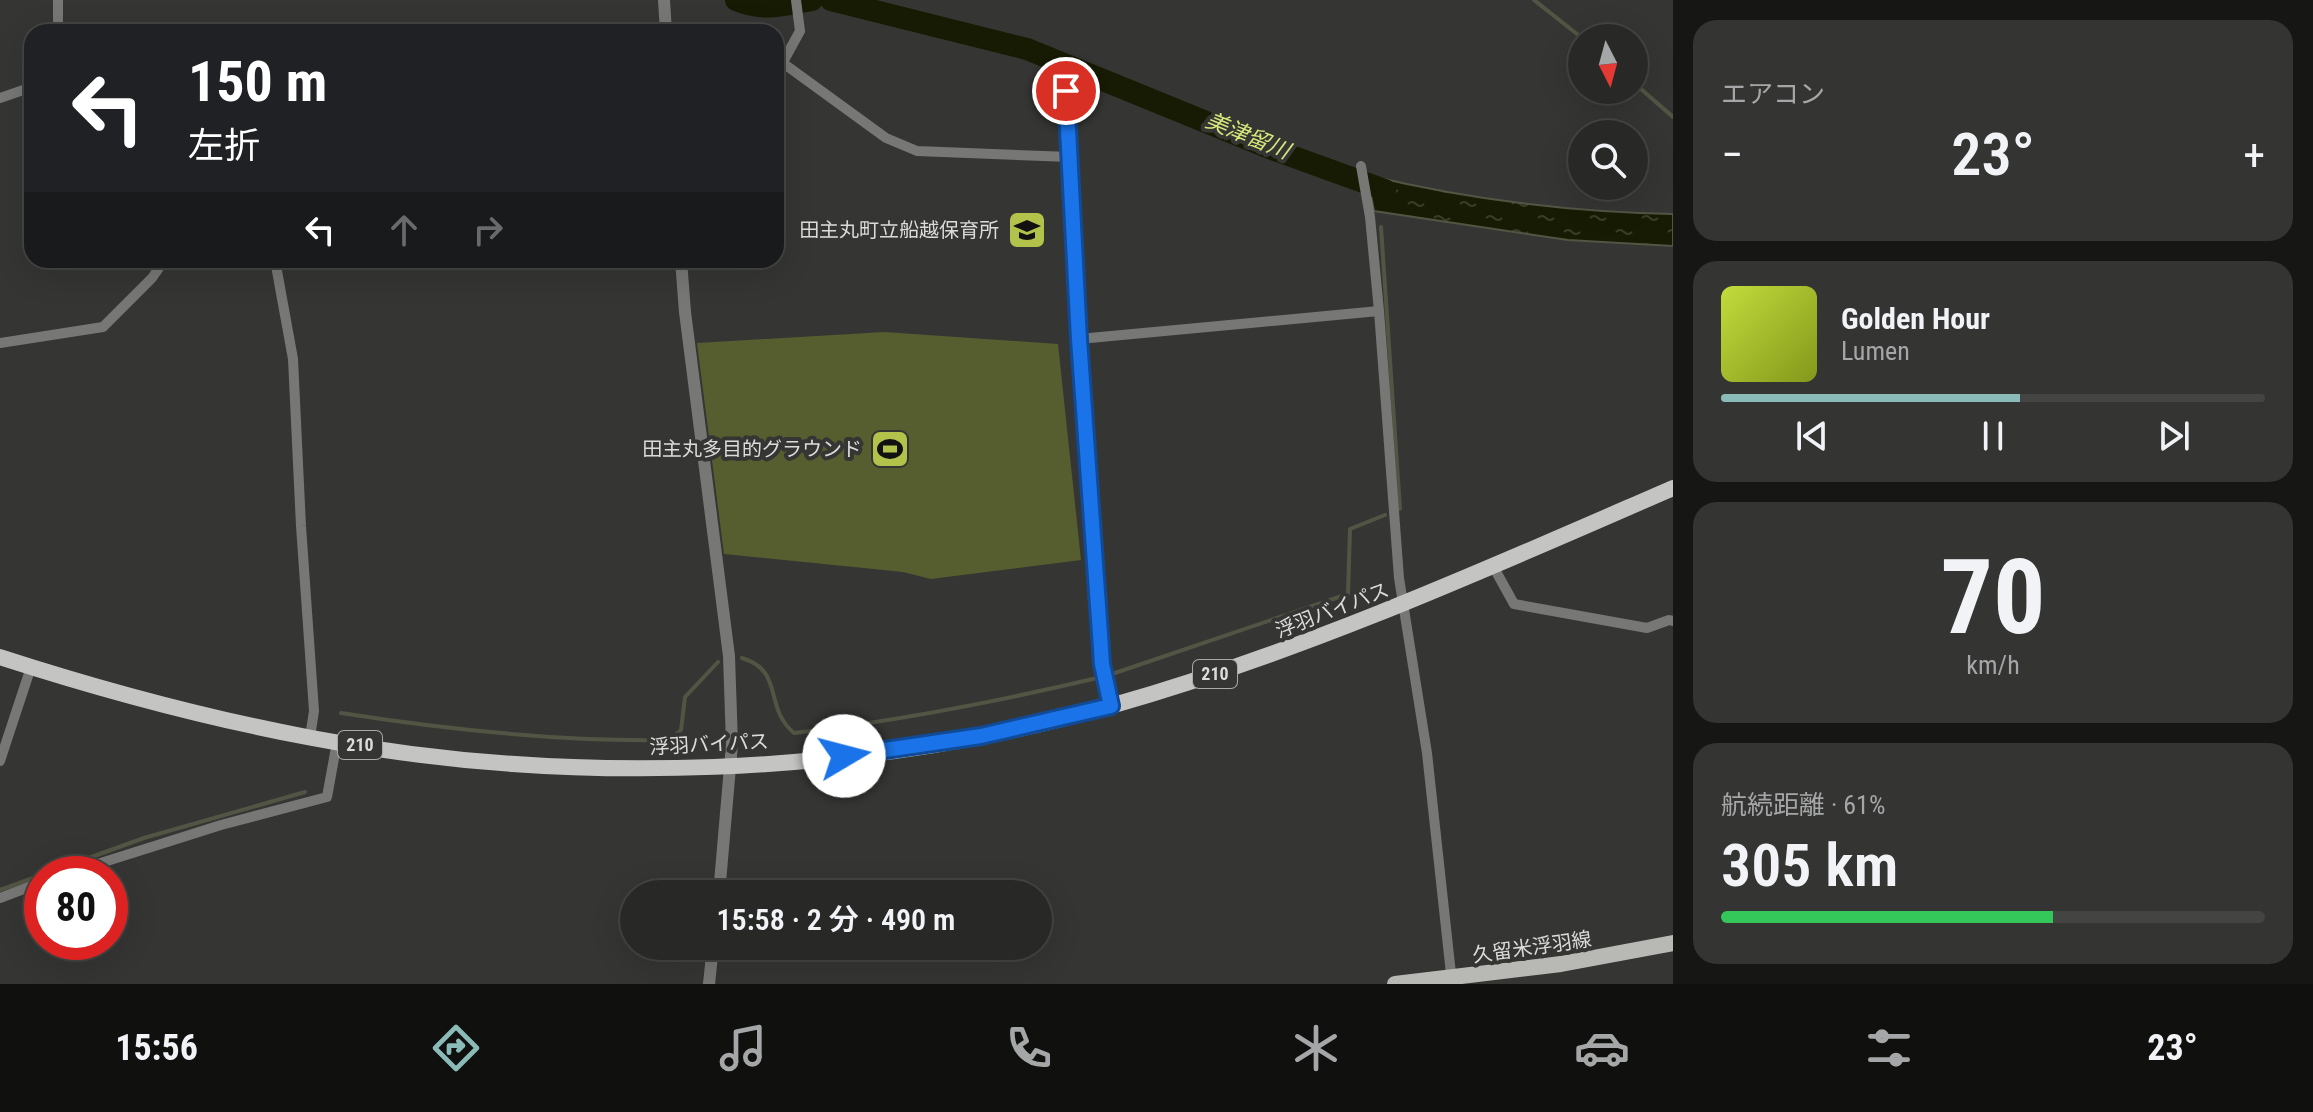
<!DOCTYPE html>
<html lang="ja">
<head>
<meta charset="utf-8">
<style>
  :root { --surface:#282826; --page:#343432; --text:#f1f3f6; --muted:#a5a6a7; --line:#444443; --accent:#8bbbb9 }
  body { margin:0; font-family:"Roboto Condensed","Noto Sans JP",sans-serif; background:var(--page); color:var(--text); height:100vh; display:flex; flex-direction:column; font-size:30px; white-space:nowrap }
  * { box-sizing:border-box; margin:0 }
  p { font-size:26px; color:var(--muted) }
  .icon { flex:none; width:44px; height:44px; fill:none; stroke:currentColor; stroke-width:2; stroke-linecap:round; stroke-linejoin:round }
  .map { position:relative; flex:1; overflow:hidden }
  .sheet { display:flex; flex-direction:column; gap:20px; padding:20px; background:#161615; width:640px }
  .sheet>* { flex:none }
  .top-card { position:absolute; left:24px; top:24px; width:760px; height:244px; border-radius:24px; box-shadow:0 8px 32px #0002,0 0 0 2px var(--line); background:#202124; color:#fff; overflow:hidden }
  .needle { width:52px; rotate:174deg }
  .fabs { position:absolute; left:1568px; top:24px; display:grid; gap:16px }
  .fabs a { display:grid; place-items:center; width:80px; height:80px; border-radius:50%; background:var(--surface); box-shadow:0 8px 32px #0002,0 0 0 2px var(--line); font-size:40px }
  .speed { position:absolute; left:24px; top:856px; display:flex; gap:16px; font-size:40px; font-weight:700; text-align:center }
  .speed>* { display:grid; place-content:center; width:104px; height:104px; border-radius:50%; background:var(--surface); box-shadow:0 8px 32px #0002,0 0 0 2px var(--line); line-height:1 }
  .speed .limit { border:12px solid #d22; background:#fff; color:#111 }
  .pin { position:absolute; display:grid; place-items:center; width:68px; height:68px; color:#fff; margin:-34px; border:4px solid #fff; border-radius:50%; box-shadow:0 2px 8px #0007 }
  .me { position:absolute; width:88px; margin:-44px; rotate:82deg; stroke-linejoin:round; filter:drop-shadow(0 0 6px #0008) }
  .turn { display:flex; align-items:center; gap:28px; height:168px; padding:0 32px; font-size:36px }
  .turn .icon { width:104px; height:104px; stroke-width:2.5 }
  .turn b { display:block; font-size:56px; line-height:68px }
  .lanes { display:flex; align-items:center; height:76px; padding:0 32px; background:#0003; justify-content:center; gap:40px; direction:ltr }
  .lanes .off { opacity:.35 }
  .big { font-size:60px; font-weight:600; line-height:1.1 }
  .sheet .widget { flex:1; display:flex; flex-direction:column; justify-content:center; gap:12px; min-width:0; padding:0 28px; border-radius:24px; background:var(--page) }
  .sheet .dial { align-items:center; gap:0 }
  .dial b { font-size:104px; line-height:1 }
  .song { display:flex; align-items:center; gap:24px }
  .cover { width:96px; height:96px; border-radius:12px; background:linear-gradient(135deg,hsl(70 70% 55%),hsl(70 70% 35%)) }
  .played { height:8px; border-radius:4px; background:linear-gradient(90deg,var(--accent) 55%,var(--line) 55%) }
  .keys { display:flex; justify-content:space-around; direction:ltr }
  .heat { display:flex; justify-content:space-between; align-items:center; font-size:44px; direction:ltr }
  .charge { height:12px; border-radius:6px; background:linear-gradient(90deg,#34c759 61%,var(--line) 0) }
  .trip { position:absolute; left:620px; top:880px; width:432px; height:80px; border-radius:40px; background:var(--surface); box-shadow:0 8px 32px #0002,0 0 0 2px var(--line); font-weight:600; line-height:80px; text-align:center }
  .menu { display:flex; height:128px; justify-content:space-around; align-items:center; background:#10100f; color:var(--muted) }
  .menu .icon { width:56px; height:56px }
  .menu .current { color:var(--accent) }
  .menu b { font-size:36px; color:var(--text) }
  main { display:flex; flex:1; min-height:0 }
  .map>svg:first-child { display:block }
</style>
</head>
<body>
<main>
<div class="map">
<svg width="1673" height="984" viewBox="0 0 1673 984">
  <defs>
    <pattern id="water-ripples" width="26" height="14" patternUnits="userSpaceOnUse" patternTransform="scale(2)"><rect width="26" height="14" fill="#181b03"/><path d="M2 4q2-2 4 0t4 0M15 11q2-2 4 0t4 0" fill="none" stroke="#393c27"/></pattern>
  </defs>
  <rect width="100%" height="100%" fill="#353633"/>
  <path fill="#565d2f" d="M 884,332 L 1058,344 L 1081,560 L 931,579 L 903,572 L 724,554 L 697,343 Z"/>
  <path fill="url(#water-ripples)" stroke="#525544" stroke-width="2" d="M 1367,175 C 1466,199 1570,212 1673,214 L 1673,246 L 1568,240 L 1374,211 Z"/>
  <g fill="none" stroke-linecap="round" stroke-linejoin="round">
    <path stroke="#525544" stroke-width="4" d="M 1534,0 L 1582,38
      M 1634,83 L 1673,117
      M 1381,227 L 1400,509
      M 742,658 C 785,671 763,707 794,733 C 897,721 996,702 1097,678
      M 1109,675 L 1348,594 L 1350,529 L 1385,515
      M 341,713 C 450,730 559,742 669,740 L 681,730 L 685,697 L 718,662
      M 0,890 L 144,838 L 305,792"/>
    <path stroke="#181b03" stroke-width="22" d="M 736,0 C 763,12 784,5 812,0
      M 831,0 L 1027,49 L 1272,149 L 1385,190"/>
    <path stroke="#777776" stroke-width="10" d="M 58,32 L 58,0
      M 776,58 L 886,138 L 917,151 L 1070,157
      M 783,62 L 800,31 L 796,0
      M 1066,91 L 1079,339 L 1102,664 L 1111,706
      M 0,98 L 32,87
      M 1361,166 L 1370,217 L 1379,311 L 1399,578 L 1427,753 L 1452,983
      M 275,260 L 293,359 L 301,526 L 314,711 L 310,737
      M 1079,339 L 1379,311
      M 0,343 L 103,327 L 152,278 L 161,265 L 176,260
      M 1493,566 L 1514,604 L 1647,628 L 1669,620 L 1673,621
      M 0,761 L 31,667
      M 66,874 L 221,825 L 327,797 L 337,742
      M 0,898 L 42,882"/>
    <path stroke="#777776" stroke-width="12" d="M 664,0 L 666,32
      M 681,260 L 685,312 L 729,656 L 732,744 L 719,894
      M 709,984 L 713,946"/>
    <path stroke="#b8b8b5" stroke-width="16" d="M 1395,984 L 1561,964 L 1673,943"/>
    <path stroke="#c4c5c2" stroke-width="16" d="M 0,657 C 102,690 206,718 312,738 C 569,787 861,777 1114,705 C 1307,650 1489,568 1673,488"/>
  </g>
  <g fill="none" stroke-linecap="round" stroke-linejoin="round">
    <defs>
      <path id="route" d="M 844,756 L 981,736 L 1111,706 L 1102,664 L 1100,634 L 1079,339 L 1066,91"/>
    </defs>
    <use href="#route" stroke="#114b97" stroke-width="20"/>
    <use href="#route" stroke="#1a73e8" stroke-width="14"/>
  </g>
  <defs>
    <symbol id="school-square" viewBox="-11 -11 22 22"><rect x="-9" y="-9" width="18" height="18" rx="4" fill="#b3c24b" stroke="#353633"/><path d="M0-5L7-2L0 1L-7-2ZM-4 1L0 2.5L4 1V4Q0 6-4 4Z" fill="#111"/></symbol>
    <symbol id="stadium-square" viewBox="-11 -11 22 22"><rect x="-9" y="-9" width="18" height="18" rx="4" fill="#b3c24b" stroke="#353633"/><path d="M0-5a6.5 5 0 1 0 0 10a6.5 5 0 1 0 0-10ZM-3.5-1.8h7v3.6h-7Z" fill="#111"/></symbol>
  </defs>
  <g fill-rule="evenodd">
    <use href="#school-square" x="1005" y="208" width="44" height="44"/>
    <use href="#stadium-square" x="868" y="427" width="44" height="44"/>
  </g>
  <g text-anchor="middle" stroke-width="8" stroke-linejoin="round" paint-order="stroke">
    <g fill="#353633" stroke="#a9aaa8" stroke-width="2">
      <rect x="1193" y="660" width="44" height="28" rx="6"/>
      <rect x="338" y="731" width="44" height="28" rx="6"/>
    </g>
    <g font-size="18" font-weight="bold" fill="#dbdcda">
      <text x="1215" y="680">210</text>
      <text x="360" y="751">210</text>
    </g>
    <g font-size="20" fill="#dbdcda" stroke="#353633" text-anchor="end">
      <text x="999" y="237">田主丸町立船越保育所</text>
      <text x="862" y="456">田主丸多目的グラウンド</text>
    </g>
    <g font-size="20" fill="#dbdcda" stroke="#353633">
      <text transform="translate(1332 610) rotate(-21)" y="7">浮羽バイパス</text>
      <text transform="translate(709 744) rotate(-3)" y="7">浮羽バイパス</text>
      <text transform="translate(1532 947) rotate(-8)" y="7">久留米浮羽線</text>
    </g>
    <g font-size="22" font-style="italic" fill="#d7e77b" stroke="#353633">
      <text transform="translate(1248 135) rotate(22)" y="8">美津留川</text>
    </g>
  </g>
</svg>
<div class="fabs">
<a><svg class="needle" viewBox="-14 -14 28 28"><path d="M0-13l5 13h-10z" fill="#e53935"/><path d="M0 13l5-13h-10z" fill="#a5a6a7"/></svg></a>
<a><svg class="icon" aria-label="search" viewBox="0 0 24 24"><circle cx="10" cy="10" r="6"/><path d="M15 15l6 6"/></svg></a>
</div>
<div class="speed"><div class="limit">80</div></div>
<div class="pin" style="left:1066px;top:91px;background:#d93025"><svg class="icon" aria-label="arrive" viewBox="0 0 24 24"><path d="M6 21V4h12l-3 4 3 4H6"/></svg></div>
<svg class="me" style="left:844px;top:756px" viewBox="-20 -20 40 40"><circle r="19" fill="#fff"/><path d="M0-13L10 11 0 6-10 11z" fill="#1a73e8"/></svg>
<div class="trip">15:58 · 2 分 · 490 m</div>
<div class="top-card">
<div class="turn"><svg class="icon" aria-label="left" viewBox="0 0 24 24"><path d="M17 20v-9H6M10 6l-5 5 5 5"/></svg><div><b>150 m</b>左折</div></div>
<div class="lanes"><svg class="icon" aria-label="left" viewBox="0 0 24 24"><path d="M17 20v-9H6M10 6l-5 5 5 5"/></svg><svg class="icon off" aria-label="ahead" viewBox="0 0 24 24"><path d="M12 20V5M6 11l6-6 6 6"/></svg><svg class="icon off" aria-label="right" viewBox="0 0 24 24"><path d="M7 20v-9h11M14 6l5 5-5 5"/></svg></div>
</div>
</div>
<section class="sheet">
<div class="widget"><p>エアコン</p>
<div class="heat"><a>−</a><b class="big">23°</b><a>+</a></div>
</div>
<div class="widget">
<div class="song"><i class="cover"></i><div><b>Golden Hour</b><p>Lumen</p></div></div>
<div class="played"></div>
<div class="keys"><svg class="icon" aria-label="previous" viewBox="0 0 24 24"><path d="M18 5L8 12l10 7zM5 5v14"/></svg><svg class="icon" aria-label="pause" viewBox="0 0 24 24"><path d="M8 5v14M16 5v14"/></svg><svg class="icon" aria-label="next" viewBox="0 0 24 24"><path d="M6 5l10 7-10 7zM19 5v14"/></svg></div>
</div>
<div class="widget dial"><b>70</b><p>km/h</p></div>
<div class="widget"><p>航続距離 · 61%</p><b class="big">305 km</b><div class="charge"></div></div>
</section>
</main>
<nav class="menu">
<b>15:56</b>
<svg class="icon current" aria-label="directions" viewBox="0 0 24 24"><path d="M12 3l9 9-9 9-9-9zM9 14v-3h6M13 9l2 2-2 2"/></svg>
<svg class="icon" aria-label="music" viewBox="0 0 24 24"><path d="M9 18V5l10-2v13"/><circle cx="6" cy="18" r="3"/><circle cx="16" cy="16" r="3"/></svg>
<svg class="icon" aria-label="phone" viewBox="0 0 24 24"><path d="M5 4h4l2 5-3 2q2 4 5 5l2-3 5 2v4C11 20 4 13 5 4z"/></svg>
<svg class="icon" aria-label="climate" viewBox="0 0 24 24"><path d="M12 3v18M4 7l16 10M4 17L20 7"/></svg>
<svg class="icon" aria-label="car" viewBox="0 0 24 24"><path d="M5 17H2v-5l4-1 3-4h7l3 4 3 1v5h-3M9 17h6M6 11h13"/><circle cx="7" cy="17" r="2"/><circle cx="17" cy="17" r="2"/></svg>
<svg class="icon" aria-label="filters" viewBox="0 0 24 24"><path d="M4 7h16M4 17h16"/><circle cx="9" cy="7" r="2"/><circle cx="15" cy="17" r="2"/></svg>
<b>23°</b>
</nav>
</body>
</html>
